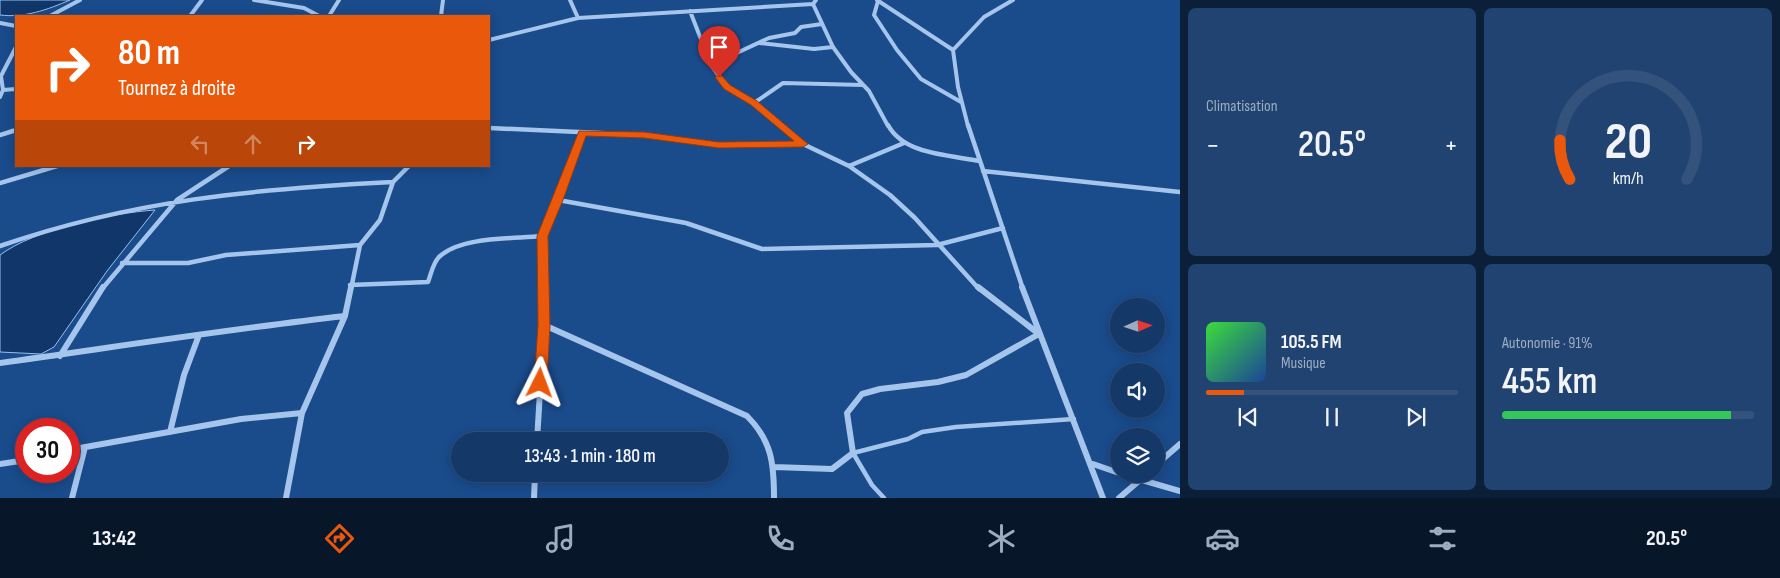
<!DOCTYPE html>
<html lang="fr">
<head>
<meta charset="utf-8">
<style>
  :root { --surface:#143868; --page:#214371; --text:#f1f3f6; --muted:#9dacc0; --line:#33527c; --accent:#ea580c }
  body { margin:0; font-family:"Sofia Sans Condensed",sans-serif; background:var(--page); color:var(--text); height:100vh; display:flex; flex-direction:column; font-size:19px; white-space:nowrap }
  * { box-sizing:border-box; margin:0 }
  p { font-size:16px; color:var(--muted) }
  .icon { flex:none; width:28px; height:28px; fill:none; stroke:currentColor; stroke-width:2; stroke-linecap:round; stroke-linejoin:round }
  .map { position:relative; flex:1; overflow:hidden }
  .side { display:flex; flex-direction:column; gap:8px; padding:8px; background:#0b1f39; width:600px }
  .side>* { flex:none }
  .banner { position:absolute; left:15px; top:15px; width:475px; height:152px; border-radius:0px; box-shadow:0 2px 12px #0003,0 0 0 1px var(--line); background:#ea580c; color:#fff; overflow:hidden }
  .needle { width:32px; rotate:87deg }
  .fabs { position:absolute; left:1110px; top:298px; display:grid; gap:10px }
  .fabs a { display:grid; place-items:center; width:55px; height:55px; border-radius:50%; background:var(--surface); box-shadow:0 2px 12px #0003,0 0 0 1px var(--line); font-size:25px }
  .speed { position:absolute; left:15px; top:418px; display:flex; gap:10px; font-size:25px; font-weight:700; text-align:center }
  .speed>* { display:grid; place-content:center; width:65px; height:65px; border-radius:50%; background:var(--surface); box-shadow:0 2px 12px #0003,0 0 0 1px var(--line); line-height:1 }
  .speed .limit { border:8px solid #d22; background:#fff; color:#111 }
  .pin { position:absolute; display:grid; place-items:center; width:42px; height:42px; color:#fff; margin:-51px -21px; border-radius:50% 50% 50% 0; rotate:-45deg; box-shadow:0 0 5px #0007 }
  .pin .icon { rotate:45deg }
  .me { position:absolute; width:55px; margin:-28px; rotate:3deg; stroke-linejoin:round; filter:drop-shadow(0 0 4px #0008) }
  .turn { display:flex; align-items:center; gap:18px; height:105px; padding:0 20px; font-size:22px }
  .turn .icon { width:65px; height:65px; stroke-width:2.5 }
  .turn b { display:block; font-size:35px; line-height:42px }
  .lanes { display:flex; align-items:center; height:48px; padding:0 20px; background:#0003; justify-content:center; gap:25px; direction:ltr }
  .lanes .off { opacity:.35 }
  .big { font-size:38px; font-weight:600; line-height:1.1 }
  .side .tile { flex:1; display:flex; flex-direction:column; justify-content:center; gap:8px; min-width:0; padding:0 18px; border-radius:8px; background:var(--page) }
  .side .dial { align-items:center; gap:0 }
  .dial svg { height:130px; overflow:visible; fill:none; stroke:var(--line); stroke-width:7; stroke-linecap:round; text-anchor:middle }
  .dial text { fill:var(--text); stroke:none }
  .song { display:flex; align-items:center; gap:15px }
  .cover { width:60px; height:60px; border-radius:8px; background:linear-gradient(135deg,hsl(120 70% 55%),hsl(220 70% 35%)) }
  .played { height:5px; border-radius:2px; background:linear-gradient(90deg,var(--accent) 15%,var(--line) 15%) }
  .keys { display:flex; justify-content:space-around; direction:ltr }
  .heat { display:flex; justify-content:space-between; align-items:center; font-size:28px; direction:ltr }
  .charge { height:8px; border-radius:4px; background:linear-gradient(90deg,#34c759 91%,var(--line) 0) }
  .side .tiles { flex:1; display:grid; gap:8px; grid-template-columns:repeat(2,1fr) }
  .trip { position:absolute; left:451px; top:432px; width:278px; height:50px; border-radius:25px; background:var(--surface); box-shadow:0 2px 12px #0003,0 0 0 1px var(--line); font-weight:600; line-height:50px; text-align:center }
  .menu { display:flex; height:80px; justify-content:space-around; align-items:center; background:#08162a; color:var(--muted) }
  .menu .icon { width:35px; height:35px }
  .menu .active { color:var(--accent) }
  .menu b { font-size:22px; color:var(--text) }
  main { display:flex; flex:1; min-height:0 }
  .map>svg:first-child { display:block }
</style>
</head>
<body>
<main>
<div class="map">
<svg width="1180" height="498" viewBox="0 0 1180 498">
  <rect width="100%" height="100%" fill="#1a4b8b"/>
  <path fill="#113669" stroke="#98c0f0" d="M 0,0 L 70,0 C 47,10 24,18 0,15 Z
    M 155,210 L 107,271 L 54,347 L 41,354 L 0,352 L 0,255 C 35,229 112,213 155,210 Z"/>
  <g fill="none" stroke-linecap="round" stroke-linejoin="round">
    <path stroke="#a5c5ed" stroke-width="4.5" d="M 884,498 L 872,485 L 853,453 L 908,439 L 922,432 L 956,427 L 1074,419"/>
    <path stroke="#a5c5ed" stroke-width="4" d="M 254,0 L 304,8 L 319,16
      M 570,0 L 578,18
      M 816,0 L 813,4 L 833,47 L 851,72 L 869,91 L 888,126
      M 877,0 L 953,50 L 958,87 L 968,126
      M 878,1 L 874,15 L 897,50 L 921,79 L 961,102
      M 690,11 L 711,65 L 727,87 L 754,103 L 782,126
      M 50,16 L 80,0
      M 190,16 L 202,0
      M 329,16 L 339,0
      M 441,16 L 443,0
      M 0,23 L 16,26
      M 489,40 L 578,18 L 813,4
      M 759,43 L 814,49 L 833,47
      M 953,50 L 984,17 L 1013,0
      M 711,65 L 769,38 L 795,33 L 801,27 L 822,24
      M 3,90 L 16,89
      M 0,97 L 3,90 L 1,76 L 16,47
      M 754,103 L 783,83 L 863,85"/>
    <path stroke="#a5c5ed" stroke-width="4.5" d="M 780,125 L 803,144 L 849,166 L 890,195 L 915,218 L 979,289
      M 888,125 C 904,155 950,155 980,161
      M 968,125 L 1023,289
      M 489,128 L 644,135 L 719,145 L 803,144
      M 0,135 L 16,130
      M 849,166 L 904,143
      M 983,171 L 1180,192
      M 0,183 L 57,166
      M 558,200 L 686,223 L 762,249 L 937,245 L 1003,228
      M 0,246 C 133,200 254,189 393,182
      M 122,263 L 188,263 L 226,255 L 360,245
      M 350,285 L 428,282 C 431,274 433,263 439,257 C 461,236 514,239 542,236
      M 102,289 L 177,200 L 229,166
      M 351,289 L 360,245 L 380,220 L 393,182 L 409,166
      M 543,289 L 542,236 L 583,133"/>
    <path stroke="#a5c5ed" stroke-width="6" d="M 1022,287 L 1103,498
      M 544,325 L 747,416 C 772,441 774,464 774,498
      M 60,356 L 103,287
      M 0,363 C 115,347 230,329 345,316
      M 170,432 L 184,375 L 199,335
      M 537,441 L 544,325 L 543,287
      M 69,450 L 241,419 L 302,413
      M 0,464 L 26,460
      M 1093,464 L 1119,473
      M 1156,465 L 1180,444
      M 774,467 L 832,469 L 853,453 L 847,413 L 862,394 L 880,389 L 938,382 L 966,375 L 1039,334 L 978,287
      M 1121,474 L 1180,491
      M 72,498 L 85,447
      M 286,498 L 302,413 L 345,316 L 351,287
      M 534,498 L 535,474
      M 1119,498 L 1147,474"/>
  </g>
  <path fill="#ea580c" stroke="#983908" d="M 716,76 L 722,76 L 730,85 L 757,101 L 808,144 L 803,147 L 719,148 L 644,138 L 586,136 L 563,200 L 548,236 L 550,325 L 547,383 L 545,387 L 536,387 L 534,383 L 538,325 L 537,236 L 579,131 L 644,132 L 719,142 L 794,141 L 751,105 L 724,89 L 715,77 Z"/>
</svg>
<div class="fabs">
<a><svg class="needle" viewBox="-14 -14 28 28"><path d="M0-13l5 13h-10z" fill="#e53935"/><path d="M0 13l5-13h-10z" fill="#9dacc0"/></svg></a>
<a><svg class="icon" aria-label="sound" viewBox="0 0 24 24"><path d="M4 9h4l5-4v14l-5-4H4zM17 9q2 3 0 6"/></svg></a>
<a><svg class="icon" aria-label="layers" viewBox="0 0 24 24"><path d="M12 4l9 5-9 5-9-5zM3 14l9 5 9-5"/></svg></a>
</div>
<div class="speed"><div class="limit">30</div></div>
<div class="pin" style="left:719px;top:77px;background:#d93025"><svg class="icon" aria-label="arrive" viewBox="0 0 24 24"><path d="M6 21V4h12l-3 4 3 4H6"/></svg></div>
<svg class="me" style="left:540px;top:383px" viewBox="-20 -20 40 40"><path d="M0-17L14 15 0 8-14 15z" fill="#ea580c" stroke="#fff" stroke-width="4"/></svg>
<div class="trip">13:43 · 1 min · 180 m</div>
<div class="banner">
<div class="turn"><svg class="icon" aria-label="right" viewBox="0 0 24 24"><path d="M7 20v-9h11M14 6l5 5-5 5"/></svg><div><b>80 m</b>Tournez à droite</div></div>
<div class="lanes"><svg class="icon off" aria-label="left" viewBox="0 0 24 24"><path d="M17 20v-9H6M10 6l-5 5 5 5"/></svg><svg class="icon off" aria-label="ahead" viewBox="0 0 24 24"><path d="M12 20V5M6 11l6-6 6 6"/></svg><svg class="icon" aria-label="right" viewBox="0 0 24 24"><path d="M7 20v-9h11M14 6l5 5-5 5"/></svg></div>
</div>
</div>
<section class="side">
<div class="tiles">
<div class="tile"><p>Climatisation</p>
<div class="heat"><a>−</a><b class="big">20.5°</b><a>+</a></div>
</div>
<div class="tile dial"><svg viewBox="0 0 100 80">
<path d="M14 69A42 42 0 1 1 86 69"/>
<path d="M14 69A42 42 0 0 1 8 45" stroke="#ea580c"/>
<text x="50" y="56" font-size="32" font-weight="700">20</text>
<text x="50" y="72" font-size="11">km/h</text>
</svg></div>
<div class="tile">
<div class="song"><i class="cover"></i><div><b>105.5 FM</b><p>Musique</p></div></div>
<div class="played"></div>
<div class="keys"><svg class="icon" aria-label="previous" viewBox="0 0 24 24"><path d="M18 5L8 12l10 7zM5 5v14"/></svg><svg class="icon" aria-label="pause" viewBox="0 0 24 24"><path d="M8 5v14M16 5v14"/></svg><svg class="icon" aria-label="next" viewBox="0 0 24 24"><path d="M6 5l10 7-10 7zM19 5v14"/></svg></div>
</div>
<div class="tile"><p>Autonomie · 91%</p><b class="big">455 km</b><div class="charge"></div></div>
</div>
</section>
</main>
<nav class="menu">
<b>13:42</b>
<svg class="icon active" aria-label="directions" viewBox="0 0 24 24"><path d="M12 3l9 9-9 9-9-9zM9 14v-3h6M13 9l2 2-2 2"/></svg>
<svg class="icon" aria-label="music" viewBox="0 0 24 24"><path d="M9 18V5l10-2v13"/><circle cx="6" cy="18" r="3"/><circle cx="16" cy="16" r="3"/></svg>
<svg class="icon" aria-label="phone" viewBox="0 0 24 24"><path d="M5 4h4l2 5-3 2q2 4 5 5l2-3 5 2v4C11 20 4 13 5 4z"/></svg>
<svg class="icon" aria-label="climate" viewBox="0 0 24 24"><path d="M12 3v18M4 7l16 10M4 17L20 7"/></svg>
<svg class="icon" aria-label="car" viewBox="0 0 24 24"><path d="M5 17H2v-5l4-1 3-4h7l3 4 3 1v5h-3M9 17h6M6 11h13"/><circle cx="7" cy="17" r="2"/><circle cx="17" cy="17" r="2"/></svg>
<svg class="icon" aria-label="filters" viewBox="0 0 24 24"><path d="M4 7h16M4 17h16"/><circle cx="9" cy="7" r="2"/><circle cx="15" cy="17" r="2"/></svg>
<b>20.5°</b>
</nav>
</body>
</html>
